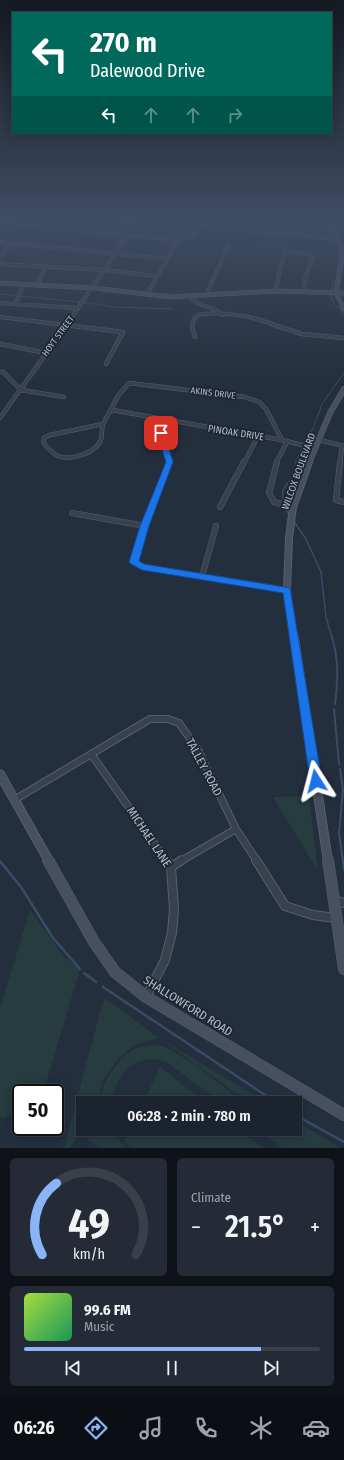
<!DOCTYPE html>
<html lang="en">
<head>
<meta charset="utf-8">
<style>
  :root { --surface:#1b232e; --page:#242b36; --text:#f1f3f6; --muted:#a0a4aa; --line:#39404a; --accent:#8ab4f8 }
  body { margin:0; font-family:"Fira Sans Condensed",sans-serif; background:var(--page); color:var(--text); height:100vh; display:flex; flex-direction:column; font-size:15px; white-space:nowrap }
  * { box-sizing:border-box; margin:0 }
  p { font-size:13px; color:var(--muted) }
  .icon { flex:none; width:22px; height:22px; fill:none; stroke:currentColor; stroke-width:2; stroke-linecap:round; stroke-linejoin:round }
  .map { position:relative; height:1148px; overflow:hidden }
  .sheet { display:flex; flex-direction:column; gap:10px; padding:10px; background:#0f1319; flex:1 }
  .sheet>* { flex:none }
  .top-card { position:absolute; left:12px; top:12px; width:320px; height:122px; border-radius:0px; box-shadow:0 2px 10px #0003,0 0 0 1px var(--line); background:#00695c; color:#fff; overflow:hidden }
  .speed { position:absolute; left:12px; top:1084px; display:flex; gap:8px; font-size:20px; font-weight:700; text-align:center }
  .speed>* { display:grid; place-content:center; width:52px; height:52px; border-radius:50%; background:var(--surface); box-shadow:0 2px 10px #0003,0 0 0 1px var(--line); line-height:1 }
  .speed .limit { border:2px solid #111; border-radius:6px; background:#fff; color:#111 }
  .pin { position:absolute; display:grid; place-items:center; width:34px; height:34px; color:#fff; margin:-17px; border-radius:8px; box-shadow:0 2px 6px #0006 }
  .me { position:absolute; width:44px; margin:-22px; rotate:351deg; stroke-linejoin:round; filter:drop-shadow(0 0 3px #0008) }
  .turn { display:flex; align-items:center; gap:14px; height:84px; padding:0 12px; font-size:18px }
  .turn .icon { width:52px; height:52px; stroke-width:2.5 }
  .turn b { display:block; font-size:28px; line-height:34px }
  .lanes { display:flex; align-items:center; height:38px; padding:0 12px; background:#0003; justify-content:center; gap:20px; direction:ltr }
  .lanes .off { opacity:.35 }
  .big { font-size:30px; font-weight:600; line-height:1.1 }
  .sheet .tile { flex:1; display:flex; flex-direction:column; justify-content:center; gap:6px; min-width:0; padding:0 14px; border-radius:6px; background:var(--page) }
  .sheet .dial { align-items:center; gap:0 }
  .dial svg { height:104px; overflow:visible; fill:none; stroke:var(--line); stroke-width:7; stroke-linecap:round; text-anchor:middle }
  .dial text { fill:var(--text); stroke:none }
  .song { display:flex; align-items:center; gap:12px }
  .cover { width:48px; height:48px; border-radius:6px; background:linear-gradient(135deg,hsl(80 70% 55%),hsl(150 70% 35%)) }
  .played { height:4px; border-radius:2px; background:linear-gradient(90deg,var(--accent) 80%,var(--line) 80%) }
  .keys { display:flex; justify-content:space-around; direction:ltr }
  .heat { display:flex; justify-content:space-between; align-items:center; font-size:22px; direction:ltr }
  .sheet .tiles { flex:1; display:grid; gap:10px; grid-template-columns:1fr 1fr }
  .tile:last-child { grid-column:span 2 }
  .trip { position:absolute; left:76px; top:1096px; width:226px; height:40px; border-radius:0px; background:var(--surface); box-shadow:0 2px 10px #0003,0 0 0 1px var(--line); font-weight:600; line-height:40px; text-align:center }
  .menu { display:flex; height:64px; justify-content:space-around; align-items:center; background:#0b0e12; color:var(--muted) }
  .menu .icon { width:28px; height:28px }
  .menu .on { color:var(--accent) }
  .menu b { font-size:18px; color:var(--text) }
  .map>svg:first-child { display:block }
</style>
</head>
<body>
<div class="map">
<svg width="344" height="1148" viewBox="0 0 344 1148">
  <rect width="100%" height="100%" fill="#242f3e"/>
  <path fill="#263c3f" d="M 268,237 C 281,236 282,237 288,248 L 261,247 L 257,245 L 257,242 Z
    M 309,796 L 318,871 L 273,797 Z
    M 30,910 L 64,957 L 80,969 L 43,1093 L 21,1093 L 21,1125 L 18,1124 L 16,1112 C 11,1112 8,1116 3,1118 L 0,1116 L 0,1008 Z
    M 105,998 L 159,1038 L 267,1103 L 250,1103 L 159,1038 L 135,1045 L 118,1059 L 103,1080 L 97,1103 L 83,1103 L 83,1127 L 70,1148 L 64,1148 L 100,1012 Z
    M 159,1045 C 190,1057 218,1083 244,1103 L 223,1103 L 165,1061 C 134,1052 116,1074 111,1103 L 100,1103 C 101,1082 119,1056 137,1048 C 144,1046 152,1046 159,1045 Z
    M 160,1067 L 206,1103 L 143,1103 Z
    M 295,1120 L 340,1148 L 282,1148 L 257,1129 L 278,1129 L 283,1132 L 280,1129 L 295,1129 Z
    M 87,1129 L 115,1129 L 117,1137 L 126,1148 L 99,1148 L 83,1136 Z
    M 130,1129 L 239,1129 L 264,1148 L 131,1148 L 124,1142 Z"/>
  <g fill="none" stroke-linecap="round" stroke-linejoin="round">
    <path stroke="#394c67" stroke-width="1" d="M 331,291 L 334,280
      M 0,294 L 80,302
      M 331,294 L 334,303 L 344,314
      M 85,302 L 113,307 L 171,309
      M 303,445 L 313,429 L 322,404 L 344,373
      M 296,463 L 302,447"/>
    <path stroke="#394c67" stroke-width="1.5" d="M 283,502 C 281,485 287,487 294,475 C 296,472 296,466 296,462
      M 283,506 L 289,514
      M 295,523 L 306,539 L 321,572 L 326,617 L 332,638"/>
    <path stroke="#394c67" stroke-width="2" d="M 332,637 C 339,661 338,679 335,704
      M 334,709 L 339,764
      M 340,769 L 343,789 L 339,833 L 343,861"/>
    <path stroke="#394c67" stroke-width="2.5" d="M 343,860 L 344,870
      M 0,861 L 21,887 L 53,938 L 80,969
      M 84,973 L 96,982
      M 103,987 L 277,1103
      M 295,1115 L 344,1142"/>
    <defs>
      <path id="street-far4" d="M 110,220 L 132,223 L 139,220
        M 0,223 L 178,240
        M 199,226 L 339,239
        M 148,236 L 160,220
        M 0,242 L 167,259
        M 0,256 L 12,244
        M 0,264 L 105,270 L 157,276
        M 37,285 L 46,267
        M 275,291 L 285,251 L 308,254 L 313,258 L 306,275 L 303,292
        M 147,294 L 178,240 L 194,236 L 202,220
        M 206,295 L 228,246
        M 190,297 C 199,308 213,305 223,315
        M 0,303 L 78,308
        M 15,304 L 24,285
        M 0,317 L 82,327
        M 65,327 L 128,235
        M 192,327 L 194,319 L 198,315 C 221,310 258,317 279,327"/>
      <path id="street-far3" d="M 74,326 L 123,332 L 106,364
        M 192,326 L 195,337
        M 277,326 L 302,334 L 344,338
        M 0,344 L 46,353
        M 0,372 L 3,372 L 21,390 L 64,397
        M 112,410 L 282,440 L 314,448
        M 0,418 L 66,326
        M 156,419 L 170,463
        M 103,424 L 118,396 L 129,383 L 245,397 L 259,402 L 266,409 L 282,440
        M 103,424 C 101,430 103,437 100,442 C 93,454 70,461 58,456 C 54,454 51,451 48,448 C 44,445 43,443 44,438 L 50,435 Z
        M 319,440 L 344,446
        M 244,463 L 258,436
        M 276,463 L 287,442
        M 340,463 L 342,446"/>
      <path id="street-far2" d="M 170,462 L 145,526 L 134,562 L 142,567 L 287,590
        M 277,462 L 269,493 L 274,502 L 293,507
        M 340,462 L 336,500 L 344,502
        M 220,507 L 244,462
        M 72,513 L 145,526
        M 202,577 L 216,526"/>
      <path id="street-far1" d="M 91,754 L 167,861
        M 14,800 L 150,719 L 168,719 L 179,723 L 198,750 L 236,829 L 257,861
        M 181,861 L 236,829"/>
      <path id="street" d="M 256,860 L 285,906 L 313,915 L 335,918
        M 171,867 L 182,860
        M 334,900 L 344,903
        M 146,997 L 165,960 L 172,933 L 174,910 L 171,867 L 166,860"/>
      <path id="secondary-far4" d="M 325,220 L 333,228 L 341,246 L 342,257 L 336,293 L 344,309
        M 0,283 L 93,288 L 172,297 L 275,291 L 344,293"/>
      <path id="secondary-far3" d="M 309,463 L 330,413 L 344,389"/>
      <path id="secondary-far2" d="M 294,638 L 287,590 L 289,538 L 293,507 L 309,462"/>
      <path id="secondary-far1" d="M 294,637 L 328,861
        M 0,774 L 49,861"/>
      <path id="secondary" d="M 48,860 L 94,942 L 115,972 L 146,997 L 344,1115
        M 328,860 L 344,969"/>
    </defs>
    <use href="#street-far4" stroke="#565f6c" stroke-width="4"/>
    <use href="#street-far3" stroke="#565f6c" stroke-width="4.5"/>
    <use href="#street-far2" stroke="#565f6c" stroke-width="6"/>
    <use href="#street-far1" stroke="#565f6c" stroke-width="8"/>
    <use href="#street" stroke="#565f6c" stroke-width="10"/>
    <use href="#secondary-far4" stroke="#565f6c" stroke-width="5"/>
    <use href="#secondary-far3" stroke="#565f6c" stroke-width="6"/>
    <use href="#secondary-far2" stroke="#565f6c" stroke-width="8"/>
    <use href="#secondary-far1" stroke="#565f6c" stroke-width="10"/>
    <use href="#secondary" stroke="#565f6c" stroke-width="12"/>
    <use href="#street-far4" stroke="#38414e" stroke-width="3"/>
    <use href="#street-far3" stroke="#38414e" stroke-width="3.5"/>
    <use href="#street-far2" stroke="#38414e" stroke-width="5"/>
    <use href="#street-far1" stroke="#38414e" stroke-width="6"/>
    <use href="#street" stroke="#38414e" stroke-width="8"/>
    <use href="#secondary-far4" stroke="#465061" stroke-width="4"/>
    <use href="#secondary-far3" stroke="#465061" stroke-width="5"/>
    <use href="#secondary-far2" stroke="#465061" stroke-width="6"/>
    <use href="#secondary-far1" stroke="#465061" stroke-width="8"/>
    <use href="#secondary" stroke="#465061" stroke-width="11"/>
  </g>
  <linearGradient id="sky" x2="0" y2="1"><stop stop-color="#141a22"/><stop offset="0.58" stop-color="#3f4d63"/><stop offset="1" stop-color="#3f4d63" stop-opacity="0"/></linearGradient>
  <rect width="344" height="381" fill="url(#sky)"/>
  <path fill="#1a73e8" stroke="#114b97" d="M 161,431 L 164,433 L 173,462 L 149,526 L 139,561 L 144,564 L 290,588 L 322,781 L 320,785 L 316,787 L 312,785 L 310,781 L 283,593 L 142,570 L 131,564 L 129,562 L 140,526 L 166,462 L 157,433 Z"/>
  <g text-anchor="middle" stroke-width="3.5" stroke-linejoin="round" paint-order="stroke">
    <g font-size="9" fill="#b4bcc9" stroke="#1d2633">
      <text transform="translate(58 336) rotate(-54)" y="3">HOYT STREET</text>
      <text transform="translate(213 393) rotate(7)" y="3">AKINS DRIVE</text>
    </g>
    <g font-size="10" fill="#b4bcc9" stroke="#1d2633">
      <text transform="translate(236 432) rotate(9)" y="4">PINOAK DRIVE</text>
      <text transform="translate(298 471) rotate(-70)" y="4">WILCOX BOULEVARD</text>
    </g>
    <g font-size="12" fill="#b4bcc9" stroke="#1d2633">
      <text transform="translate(204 767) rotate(62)" y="4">TALLEY ROAD</text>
      <text transform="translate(149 837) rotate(56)" y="4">MICHAEL LANE</text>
      <text transform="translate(188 1006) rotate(32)" y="4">SHALLOWFORD ROAD</text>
    </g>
  </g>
</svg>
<div class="speed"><div class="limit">50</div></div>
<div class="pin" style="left:161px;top:433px;background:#d93025"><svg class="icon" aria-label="arrive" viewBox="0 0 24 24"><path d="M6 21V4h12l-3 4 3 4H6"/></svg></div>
<svg class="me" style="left:316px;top:781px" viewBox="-20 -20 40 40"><path d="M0-17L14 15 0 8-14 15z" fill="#1a73e8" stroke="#fff" stroke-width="4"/></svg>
<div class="trip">06:28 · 2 min · 780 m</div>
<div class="top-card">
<div class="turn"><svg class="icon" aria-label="left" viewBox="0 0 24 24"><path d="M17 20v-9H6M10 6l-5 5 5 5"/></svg><div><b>270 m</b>Dalewood Drive</div></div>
<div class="lanes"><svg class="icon" aria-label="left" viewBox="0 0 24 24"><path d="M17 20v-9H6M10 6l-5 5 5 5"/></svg><svg class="icon off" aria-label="ahead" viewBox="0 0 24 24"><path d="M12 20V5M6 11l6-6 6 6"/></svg><svg class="icon off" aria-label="ahead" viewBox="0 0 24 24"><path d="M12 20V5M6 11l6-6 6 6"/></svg><svg class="icon off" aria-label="right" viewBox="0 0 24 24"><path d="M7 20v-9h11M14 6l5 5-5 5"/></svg></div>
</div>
</div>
<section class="sheet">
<div class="tiles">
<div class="tile dial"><svg viewBox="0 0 100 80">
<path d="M14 69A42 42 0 1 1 86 69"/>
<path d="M14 69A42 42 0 0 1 25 14" stroke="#8ab4f8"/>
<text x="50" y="56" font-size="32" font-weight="700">49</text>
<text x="50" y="72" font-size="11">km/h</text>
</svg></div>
<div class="tile"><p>Climate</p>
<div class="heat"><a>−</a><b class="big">21.5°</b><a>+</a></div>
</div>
<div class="tile">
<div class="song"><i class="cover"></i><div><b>99.6 FM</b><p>Music</p></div></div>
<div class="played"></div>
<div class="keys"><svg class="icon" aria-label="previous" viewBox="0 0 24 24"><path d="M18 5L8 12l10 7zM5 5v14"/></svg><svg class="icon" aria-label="pause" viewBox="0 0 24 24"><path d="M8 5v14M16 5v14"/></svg><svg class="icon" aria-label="next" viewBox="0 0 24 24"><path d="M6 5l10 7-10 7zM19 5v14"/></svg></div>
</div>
</div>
</section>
<nav class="menu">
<b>06:26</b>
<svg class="icon on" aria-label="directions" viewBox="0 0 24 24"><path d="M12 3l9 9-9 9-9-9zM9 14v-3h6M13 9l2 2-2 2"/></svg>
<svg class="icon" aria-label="music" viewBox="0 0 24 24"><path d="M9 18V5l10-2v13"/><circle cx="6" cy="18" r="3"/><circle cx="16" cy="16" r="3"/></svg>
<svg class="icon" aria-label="phone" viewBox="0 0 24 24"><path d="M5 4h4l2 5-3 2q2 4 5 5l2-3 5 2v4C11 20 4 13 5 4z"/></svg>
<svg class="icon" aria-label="climate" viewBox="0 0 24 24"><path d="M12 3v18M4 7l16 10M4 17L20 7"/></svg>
<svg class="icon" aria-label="car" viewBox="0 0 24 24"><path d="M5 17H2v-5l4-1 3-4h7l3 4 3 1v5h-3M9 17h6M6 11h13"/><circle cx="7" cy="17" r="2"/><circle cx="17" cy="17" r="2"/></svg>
</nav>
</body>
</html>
